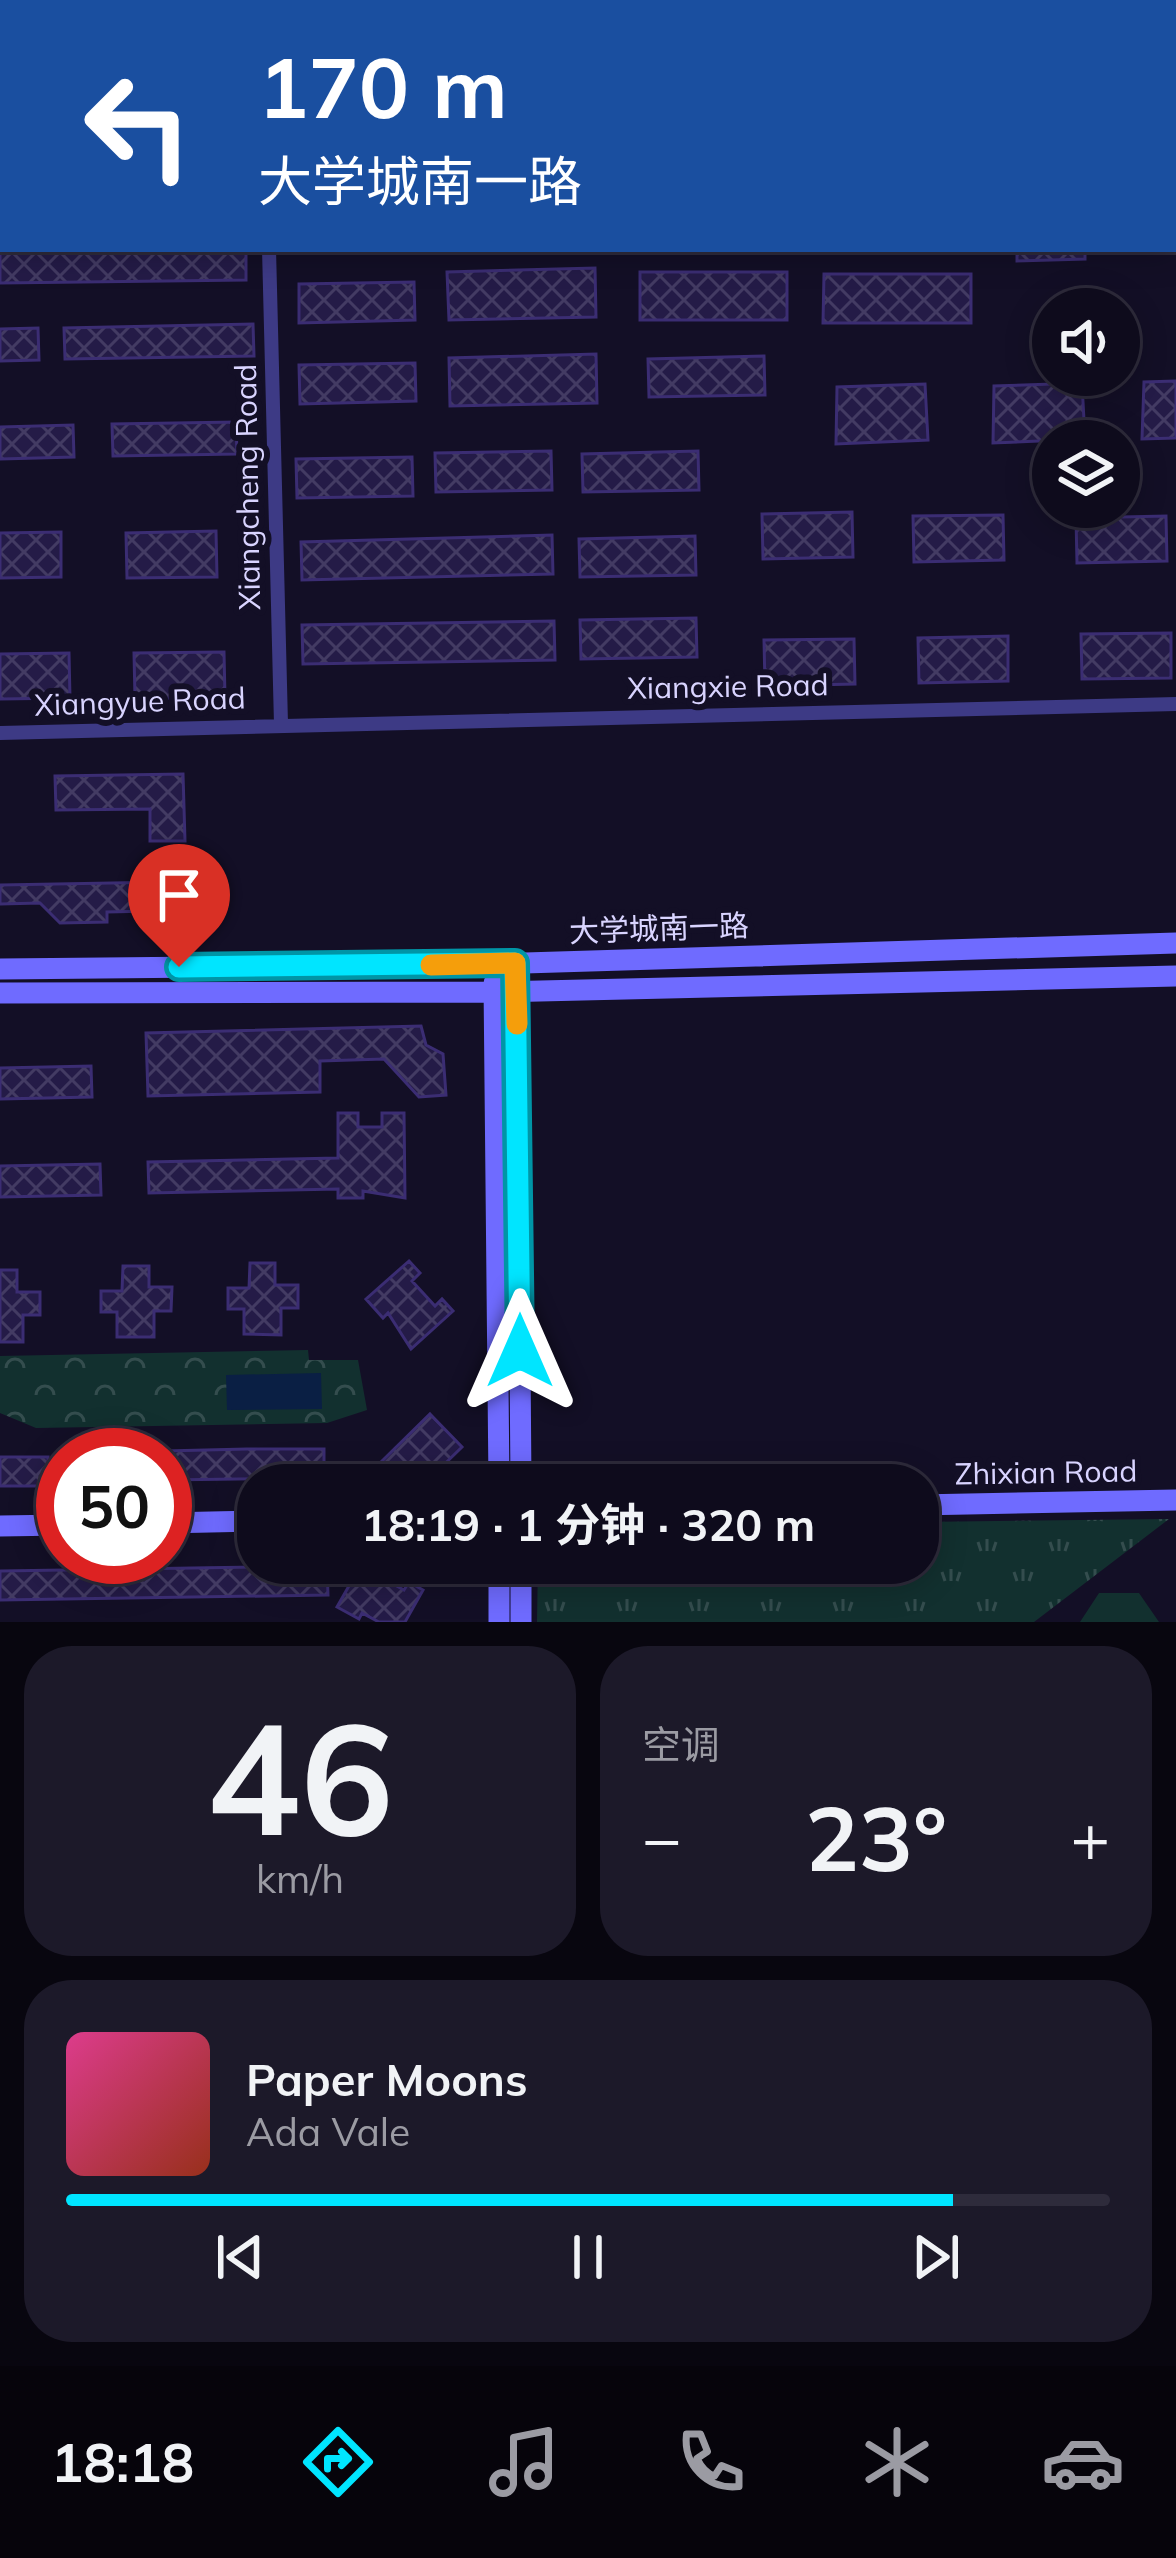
<!DOCTYPE html>
<html lang="zh">
<head>
<meta charset="utf-8">
<style>
  :root { --surface:#0e0b1c; --page:#1c1929; --text:#f1f3f6; --muted:#9b9ba3; --line:#2e2b3b; --accent:#00e5ff }
  body { margin:0; font-family:Mulish,"Noto Sans SC",sans-serif; background:var(--page); color:var(--text); height:100vh; display:flex; flex-direction:column; font-size:45px; white-space:nowrap }
  * { box-sizing:border-box; margin:0 }
  p { font-size:39px; color:var(--muted) }
  .icon { flex:none; width:66px; height:66px; fill:none; stroke:currentColor; stroke-width:2; stroke-linecap:round; stroke-linejoin:round }
  .map { position:relative; height:1622px; overflow:hidden }
  .drawer { display:flex; flex-direction:column; gap:24px; padding:24px; background:#08060f; flex:1 }
  .drawer>* { flex:none }
  .banner { position:absolute; left:0px; top:0px; width:1176px; height:252px; box-shadow:0 6px 30px #0003,0 0 0 3px var(--line); background:#1a4fa0; color:#fff; overflow:hidden }
  .fabs { position:absolute; left:1032px; top:288px; display:grid; gap:24px }
  .fabs a { display:grid; place-items:center; width:108px; height:108px; border-radius:50%; background:var(--surface); box-shadow:0 6px 30px #0003,0 0 0 3px var(--line); font-size:60px }
  .speed { position:absolute; left:36px; top:1428px; display:flex; gap:24px; font-size:60px; font-weight:700; text-align:center }
  .speed>* { display:grid; place-content:center; width:156px; height:156px; border-radius:50%; background:var(--surface); box-shadow:0 6px 30px #0003,0 0 0 3px var(--line); line-height:1 }
  .speed .limit { border:18px solid #d22; background:#fff; color:#111 }
  .pin { position:absolute; display:grid; place-items:center; width:102px; height:102px; color:#fff; margin:-123px -51px; border-radius:50% 50% 50% 0; rotate:-45deg; box-shadow:0 0 12px #0007 }
  .pin .icon { rotate:45deg }
  .me { position:absolute; width:132px; margin:-66px; rotate:0deg; stroke-linejoin:round; filter:drop-shadow(0 0 9px #0008) }
  .turn { display:flex; align-items:center; gap:42px; height:252px; padding:0 60px; font-size:54px }
  .turn .icon { width:156px; height:156px; stroke-width:2.5 }
  .turn b { display:block; font-size:84px; line-height:102px }
  .big { font-size:90px; font-weight:700; line-height:1.1 }
  .drawer .tile { flex:1; display:flex; flex-direction:column; justify-content:center; gap:18px; min-width:0; padding:0 42px; border-radius:48px; background:var(--page) }
  .drawer .dial { align-items:center; gap:0 }
  .dial b { font-size:156px; line-height:1 }
  .song { display:flex; align-items:center; gap:36px }
  .cover { width:144px; height:144px; border-radius:18px; background:linear-gradient(135deg,hsl(330 70% 55%),hsl(10 70% 35%)) }
  .played { height:12px; border-radius:6px; background:linear-gradient(90deg,var(--accent) 85%,var(--line) 85%) }
  .keys { display:flex; justify-content:space-around; direction:ltr }
  .heat { display:flex; justify-content:space-between; align-items:center; font-size:66px; direction:ltr }
  .drawer .tiles { flex:1; display:grid; gap:24px; grid-template-columns:1fr 1fr }
  .tile:last-child { grid-column:span 2 }
  .trip { position:absolute; left:237px; top:1464px; width:702px; height:120px; border-radius:48px; background:var(--surface); box-shadow:0 6px 30px #0003,0 0 0 3px var(--line); font-weight:700; line-height:120px; text-align:center }
  .dock { display:flex; height:192px; justify-content:space-around; align-items:center; background:#06040b; color:var(--muted) }
  .dock .icon { width:84px; height:84px }
  .dock .on { color:var(--accent) }
  .dock b { font-size:54px; color:var(--text) }
  .map>svg:first-child { display:block }
</style>
</head>
<body>
<div class="map">
<svg width="1176" height="1622" viewBox="0 0 1176 1622">
  <defs>
    <pattern id="forest-crowns" width="20" height="18" patternUnits="userSpaceOnUse" patternTransform="scale(3)"><rect width="20" height="18" fill="#12302f"/><path d="M2 6a3 3 0 1 1 6 0M12 15a3 3 0 1 1 6 0" fill="none" stroke="#344d4e"/></pattern>
    <pattern id="park-tufts" width="24" height="20" patternUnits="userSpaceOnUse" patternTransform="scale(3)"><rect width="24" height="20" fill="#12302f"/><path d="M3 7l-1-3M5 7V3M7 7l1-3M15 17l-1-3M17 17v-4M19 17l1-3" fill="none" stroke="#344d4e"/></pattern>
    <pattern id="building-cross-hatch" width="8" height="8" patternUnits="userSpaceOnUse" patternTransform="scale(3)"><rect width="8" height="8" fill="#241b47"/><path d="M0 0l8 8M0 8l8-8" fill="none" stroke="#433b63"/></pattern>
  </defs>
  <rect width="100%" height="100%" fill="#130f26"/>
  <path fill="url(#forest-crowns)" d="M 308,1350 L 309,1360 L 358,1360 L 367,1410 L 327,1423 L 36,1428 L 0,1413 L 0,1356 Z"/>
  <path fill="url(#park-tufts)" d="M 1169,1519 L 1034,1622 L 537,1622 L 538,1563 L 918,1563 L 918,1522 Z"/>
  <path fill="#12302f" d="M 1099,1593 L 1139,1593 L 1159,1622 L 1080,1622 Z"/>
  <path fill="#0a1f44" d="M 321,1373 L 322,1409 L 227,1410 L 226,1375 Z"/>
  <path fill="url(#building-cross-hatch)" stroke="#3b2d73" stroke-width="3" d="M 246,249 L 246,280 L 0,283 L 0,251 Z
    M 1017,249 L 1085,249 L 1085,259 L 1017,261 Z
    M 595,268 L 596,317 L 449,320 L 447,272 Z
    M 640,272 L 787,272 L 787,320 L 640,320 Z
    M 824,274 L 971,274 L 971,323 L 823,323 Z
    M 414,282 L 415,320 L 299,323 L 299,284 Z
    M 253,324 L 254,356 L 65,359 L 64,328 Z
    M 38,328 L 39,360 L 0,361 L 0,329 Z
    M 596,354 L 597,403 L 450,406 L 449,358 Z
    M 764,356 L 765,395 L 649,397 L 648,359 Z
    M 415,363 L 416,401 L 300,404 L 299,365 Z
    M 1176,381 L 1176,438 L 1142,439 L 1144,382 Z
    M 1082,383 L 1085,439 L 993,443 L 994,386 Z
    M 925,384 L 928,440 L 836,444 L 837,387 Z
    M 236,422 L 237,454 L 113,456 L 112,424 Z
    M 73,425 L 74,457 L 0,459 L 0,427 Z
    M 551,451 L 552,490 L 436,492 L 435,453 Z
    M 698,451 L 699,490 L 583,492 L 582,454 Z
    M 412,457 L 413,496 L 297,498 L 296,459 Z
    M 852,512 L 853,557 L 763,559 L 762,514 Z
    M 1003,515 L 1004,560 L 914,562 L 913,516 Z
    M 1166,516 L 1167,561 L 1077,563 L 1076,518 Z
    M 216,531 L 217,577 L 127,578 L 126,533 Z
    M 61,532 L 61,577 L 0,578 L 0,533 Z
    M 552,535 L 553,574 L 302,580 L 301,542 Z
    M 695,536 L 696,575 L 580,577 L 579,539 Z
    M 696,618 L 697,657 L 581,659 L 580,620 Z
    M 554,621 L 555,660 L 303,664 L 302,625 Z
    M 1171,633 L 1171,678 L 1082,679 L 1081,634 Z
    M 1008,636 L 1008,681 L 919,683 L 918,638 Z
    M 854,639 L 855,684 L 765,686 L 764,640 Z
    M 224,652 L 225,697 L 135,699 L 134,653 Z
    M 69,653 L 70,698 L 0,699 L 0,654 Z
    M 183,774 L 185,841 L 150,841 L 150,809 L 56,810 L 55,776 Z
    M 167,882 L 196,901 L 196,910 L 107,912 L 107,922 L 60,923 L 40,903 L 0,904 L 0,885 Z
    M 421,1026 L 426,1045 L 443,1054 L 446,1095 L 419,1097 L 384,1059 L 320,1061 L 320,1092 L 148,1096 L 146,1033 Z
    M 91,1066 L 92,1097 L 0,1099 L 0,1068 Z
    M 338,1113 L 358,1113 L 358,1127 L 382,1127 L 382,1113 L 404,1113 L 405,1198 L 363,1191 L 363,1198 L 338,1198 L 338,1189 L 149,1193 L 148,1162 L 338,1158 Z
    M 100,1164 L 101,1195 L 0,1197 L 0,1166 Z
    M 409,1261 L 420,1273 L 412,1281 L 435,1306 L 442,1299 L 453,1311 L 411,1349 L 388,1313 L 383,1318 L 366,1299 Z
    M 250,1263 L 275,1263 L 275,1285 L 298,1285 L 298,1308 L 281,1308 L 281,1335 L 244,1334 L 244,1309 L 228,1309 L 228,1288 L 249,1288 Z
    M 123,1266 L 149,1266 L 149,1287 L 172,1287 L 171,1311 L 154,1311 L 154,1337 L 117,1337 L 117,1312 L 101,1312 L 101,1291 L 122,1291 Z
    M 0,1270 L 17,1270 L 17,1292 L 40,1292 L 40,1315 L 23,1315 L 23,1342 L 0,1342 Z
    M 430,1414 L 462,1447 L 423,1485 L 401,1485 L 380,1463 Z
    M 247,1449 L 324,1449 L 324,1478 L 165,1480 L 165,1451 Z
    M 0,1457 L 48,1457 L 48,1486 L 0,1486 Z
    M 362,1563 L 381,1563 L 375,1574 L 404,1590 L 409,1582 L 423,1590 L 405,1622 L 379,1622 L 362,1613 L 359,1619 L 337,1607 Z
    M 327,1566 L 328,1595 L 0,1600 L 0,1571 Z"/>
  <g fill="none" stroke-linecap="round" stroke-linejoin="round">
    <path stroke="#3d3a85" stroke-width="14" d="M 263,0 L 263,3
      M 269,249 L 281,724
      M 0,733 L 1176,704"/>
    <path stroke="#6f6bff" stroke-width="21" d="M 0,969 L 494,964 L 1176,943
      M 517,982 L 521,1485
      M 494,983 L 499,1485
      M 0,993 L 494,992 L 1176,976
      M 918,1505 L 1176,1500
      M 165,1523 L 258,1521
      M 0,1526 L 63,1525
      M 521,1563 L 521,1622
      M 499,1622 L 499,1563"/>
  </g>
  <g fill="none" stroke-linecap="round" stroke-linejoin="round">
    <defs>
      <path id="route" d="M 179,967 L 515,963 L 520,1351"/>
    </defs>
    <use href="#route" stroke="#0095a6" stroke-width="30"/>
    <use href="#route" stroke="#00e5ff" stroke-width="21"/>
    <path stroke="#f59e0b" stroke-width="21" d="M 431,965 L 515,963 L 517,1024"/>
  </g>
  <g text-anchor="middle" stroke-width="12" stroke-linejoin="round" paint-order="stroke">
    <g font-size="30" fill="#d9d4ff" stroke="#130f26">
      <text transform="translate(248 487) rotate(-91)" y="10">Xiangcheng Road</text>
      <text transform="translate(728 687) rotate(-1)" y="10">Xiangxie Road</text>
      <text transform="translate(140 702) rotate(-2)" y="10">Xiangyue Road</text>
      <text transform="translate(659 929) rotate(-2)" y="10">大学城南一路</text>
      <text transform="translate(1046 1473) rotate(-1)" y="10">Zhixian Road</text>
    </g>
  </g>
</svg>
<div class="fabs">
<a><svg class="icon" aria-label="sound" viewBox="0 0 24 24"><path d="M4 9h4l5-4v14l-5-4H4zM17 9q2 3 0 6"/></svg></a>
<a><svg class="icon" aria-label="layers" viewBox="0 0 24 24"><path d="M12 4l9 5-9 5-9-5zM3 14l9 5 9-5"/></svg></a>
</div>
<div class="speed"><div class="limit">50</div></div>
<div class="pin" style="left:179px;top:967px;background:#d93025"><svg class="icon" aria-label="arrive" viewBox="0 0 24 24"><path d="M6 21V4h12l-3 4 3 4H6"/></svg></div>
<svg class="me" style="left:520px;top:1351px" viewBox="-20 -20 40 40"><path d="M0-17L14 15 0 8-14 15z" fill="#00e5ff" stroke="#fff" stroke-width="4"/></svg>
<div class="trip">18:19 · 1 分钟 · 320 m</div>
<div class="banner">
<div class="turn"><svg class="icon" aria-label="left" viewBox="0 0 24 24"><path d="M17 20v-9H6M10 6l-5 5 5 5"/></svg><div><b>170 m</b>大学城南一路</div></div>
</div>
</div>
<section class="drawer">
<div class="tiles">
<div class="tile dial"><b>46</b><p>km/h</p></div>
<div class="tile"><p>空调</p>
<div class="heat"><a>−</a><b class="big">23°</b><a>+</a></div>
</div>
<div class="tile">
<div class="song"><i class="cover"></i><div><b>Paper Moons</b><p>Ada Vale</p></div></div>
<div class="played"></div>
<div class="keys"><svg class="icon" aria-label="previous" viewBox="0 0 24 24"><path d="M18 5L8 12l10 7zM5 5v14"/></svg><svg class="icon" aria-label="pause" viewBox="0 0 24 24"><path d="M8 5v14M16 5v14"/></svg><svg class="icon" aria-label="next" viewBox="0 0 24 24"><path d="M6 5l10 7-10 7zM19 5v14"/></svg></div>
</div>
</div>
</section>
<nav class="dock">
<b>18:18</b>
<svg class="icon on" aria-label="directions" viewBox="0 0 24 24"><path d="M12 3l9 9-9 9-9-9zM9 14v-3h6M13 9l2 2-2 2"/></svg>
<svg class="icon" aria-label="music" viewBox="0 0 24 24"><path d="M9 18V5l10-2v13"/><circle cx="6" cy="18" r="3"/><circle cx="16" cy="16" r="3"/></svg>
<svg class="icon" aria-label="phone" viewBox="0 0 24 24"><path d="M5 4h4l2 5-3 2q2 4 5 5l2-3 5 2v4C11 20 4 13 5 4z"/></svg>
<svg class="icon" aria-label="climate" viewBox="0 0 24 24"><path d="M12 3v18M4 7l16 10M4 17L20 7"/></svg>
<svg class="icon" aria-label="car" viewBox="0 0 24 24"><path d="M5 17H2v-5l4-1 3-4h7l3 4 3 1v5h-3M9 17h6M6 11h13"/><circle cx="7" cy="17" r="2"/><circle cx="17" cy="17" r="2"/></svg>
</nav>
</body>
</html>
